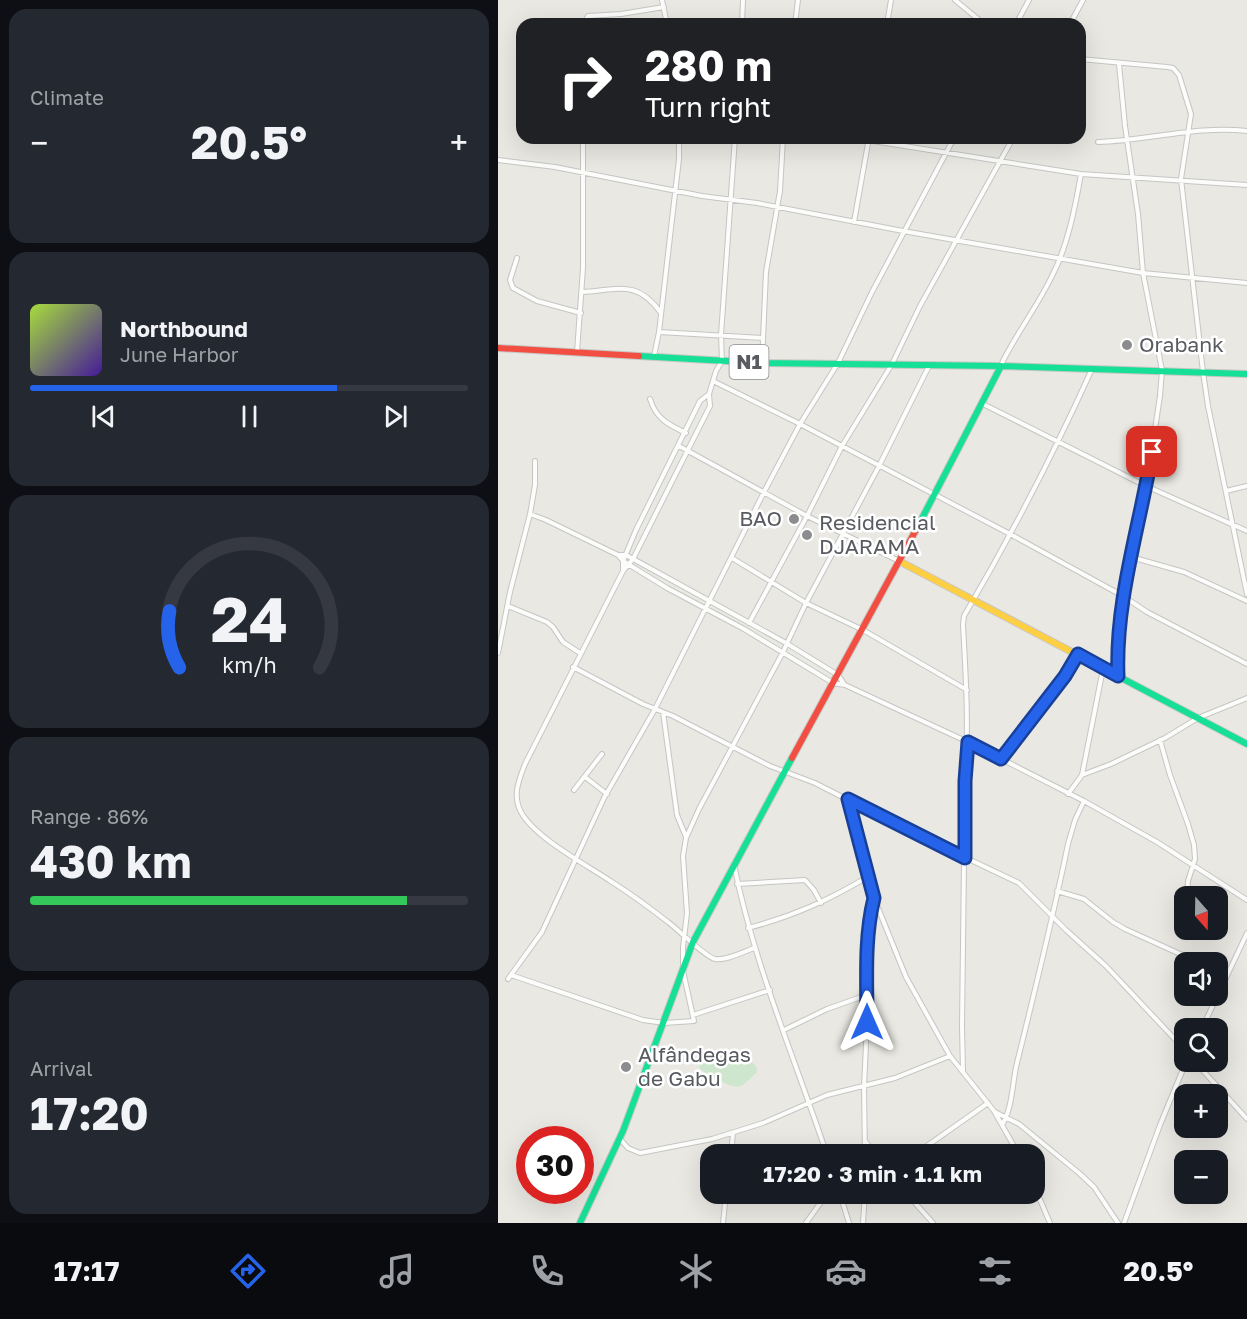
<!DOCTYPE html>
<html lang="en">
<head>
<meta charset="utf-8">
<style>
  :root { --surface:#171b24; --page:#242831; --text:#f1f3f6; --muted:#9ea1a6; --line:#363941; --accent:#2563eb }
  body { margin:0; font-family:"Golos Text",sans-serif; background:var(--page); color:var(--text); height:100vh; display:flex; flex-direction:column; font-size:22px; white-space:nowrap }
  * { box-sizing:border-box; margin:0 }
  p { font-size:20px; color:var(--muted) }
  .icon { flex:none; width:33px; height:33px; fill:none; stroke:currentColor; stroke-width:2; stroke-linecap:round; stroke-linejoin:round }
  .map { position:relative; flex:1; overflow:hidden }
  .panel { display:flex; flex-direction:column; gap:9px; padding:9px; background:#0d0f14; width:498px }
  .panel>* { flex:none }
  .top-card { position:absolute; left:18px; top:18px; width:570px; height:126px; border-radius:18px; box-shadow:0 6px 24px #0002; background:#202124; color:#fff; overflow:hidden }
  .needle { width:39px; rotate:160deg }
  .controls { position:absolute; left:676px; top:886px; display:grid; gap:12px }
  .controls a { display:grid; place-items:center; width:54px; height:54px; border-radius:12px; background:var(--surface); box-shadow:0 6px 24px #0002; font-size:30px }
  .speed { position:absolute; left:18px; top:1126px; display:flex; gap:12px; font-size:30px; font-weight:700; text-align:center }
  .speed>* { display:grid; place-content:center; width:78px; height:78px; border-radius:50%; background:var(--surface); box-shadow:0 6px 24px #0002; line-height:1 }
  .speed .limit { border:9px solid #d22; background:#fff; color:#111 }
  .pin { position:absolute; display:grid; place-items:center; width:51px; height:51px; color:#fff; margin:-26px; border-radius:12px; box-shadow:0 3px 9px #0006 }
  .me { position:absolute; width:66px; margin:-33px; rotate:0deg; stroke-linejoin:round; filter:drop-shadow(0 0 4px #0008) }
  .turn { display:flex; align-items:center; gap:21px; height:126px; padding:0 30px; font-size:27px }
  .turn .icon { width:78px; height:78px; stroke-width:2.5 }
  .turn b { display:block; font-size:42px; line-height:51px }
  .big { font-size:45px; font-weight:700; line-height:1.1 }
  .panel .widget { flex:1; display:flex; flex-direction:column; justify-content:center; gap:9px; min-width:0; padding:0 21px; border-radius:18px; background:var(--page) }
  .panel .dial { align-items:center; gap:0 }
  .dial svg { height:156px; overflow:visible; fill:none; stroke:var(--line); stroke-width:7; stroke-linecap:round; text-anchor:middle }
  .dial text { fill:var(--text); stroke:none }
  .song { display:flex; align-items:center; gap:18px }
  .cover { width:72px; height:72px; border-radius:9px; background:linear-gradient(135deg,hsl(80 70% 55%),hsl(260 70% 35%)) }
  .played { height:6px; border-radius:3px; background:linear-gradient(90deg,var(--accent) 70%,var(--line) 70%) }
  .keys { display:flex; justify-content:space-around; direction:ltr }
  .heat { display:flex; justify-content:space-between; align-items:center; font-size:33px; direction:ltr }
  .charge { height:9px; border-radius:4px; background:linear-gradient(90deg,#34c759 86%,var(--line) 0) }
  .trip { position:absolute; left:202px; top:1144px; width:345px; height:60px; border-radius:18px; background:var(--surface); box-shadow:0 6px 24px #0002; font-weight:700; line-height:60px; text-align:center }
  .tabs { display:flex; height:96px; justify-content:space-around; align-items:center; background:#090b0e; color:var(--muted) }
  .tabs .icon { width:42px; height:42px }
  .tabs .current { color:var(--accent) }
  .tabs b { font-size:27px; color:var(--text) }
  main { display:flex; flex:1; min-height:0 }
  .map>svg:first-child { display:block }
</style>
</head>
<body>
<main>
<section class="panel">
<div class="widget"><p>Climate</p>
<div class="heat"><a>−</a><b class="big">20.5°</b><a>+</a></div>
</div>
<div class="widget">
<div class="song"><i class="cover"></i><div><b>Northbound</b><p>June Harbor</p></div></div>
<div class="played"></div>
<div class="keys"><svg class="icon" aria-label="previous" viewBox="0 0 24 24"><path d="M18 5L8 12l10 7zM5 5v14"/></svg><svg class="icon" aria-label="pause" viewBox="0 0 24 24"><path d="M8 5v14M16 5v14"/></svg><svg class="icon" aria-label="next" viewBox="0 0 24 24"><path d="M6 5l10 7-10 7zM19 5v14"/></svg></div>
</div>
<div class="widget dial"><svg viewBox="0 0 100 80">
<path d="M14 69A42 42 0 1 1 86 69"/>
<path d="M14 69A42 42 0 0 1 9 40" stroke="#2563eb"/>
<text x="50" y="56" font-size="32" font-weight="700">24</text>
<text x="50" y="72" font-size="11">km/h</text>
</svg></div>
<div class="widget"><p>Range · 86%</p><b class="big">430 km</b><div class="charge"></div></div>
<div class="widget"><p>Arrival</p><b class="big">17:20</b></div>
</section>
<div class="map">
<svg width="749" height="1223" viewBox="0 0 749 1223">
  <rect width="100%" height="100%" fill="#e9e8e2"/>
  <path fill="#cfe6ce" d="M 215,1055 L 243,1057 L 250,1059 L 258,1066 L 259,1072 C 254,1076 249,1083 243,1086 C 234,1090 210,1074 202,1069 L 201,1058 Z"/>
  <g fill="none" stroke-linecap="round" stroke-linejoin="round">
    <defs>
      <path id="street" d="M 164,0 L 169,24
        M 457,0 L 486,24
        M 86,24 L 90,16 L 123,14 L 166,7
        M 244,24 L 245,0
        M 297,24 L 300,0
        M 389,24 L 393,0
        M 518,24 L 531,0
        M 572,24 L 585,0
        M 582,59 L 669,67 L 675,68 L 681,75 L 693,114 L 683,179 L 705,372 L 710,406 L 749,594
        M 237,138 L 223,335 L 224,361 L 218,371 L 211,394 L 212,406 L 135,559 L 125,571 L 27,764 C 21,780 14,795 23,812 C 37,838 89,865 114,882 C 133,894 152,908 170,922 C 181,930 207,957 217,959 C 228,961 245,952 256,948
        M 356,138 L 583,174 L 749,185
        M 600,142 C 650,141 699,125 749,131
        M 0,160 L 57,167 L 204,196 L 259,203 L 405,231 L 645,273 L 749,283
        M 356,222 L 371,138
        M 19,258 L 12,280 L 15,288 L 39,301 L 83,313
        M 84,292 C 120,290 139,279 163,313
        M 161,332 L 265,338
        M 79,352 L 85,268 L 85,138
        M 156,356 L 161,332 L 181,159 L 181,138
        M 264,362 L 268,272 L 282,191 L 285,138
        M 503,365 C 518,334 539,307 554,276 C 570,245 577,208 583,174
        M 215,381 L 302,424 L 512,534 L 625,596 L 649,612 L 749,664
        M 152,399 C 158,419 171,425 188,433
        M 485,404 L 648,486 L 749,531
        M 181,446 L 309,516 L 401,561
        M 728,491 L 749,486
        M 32,514 L 48,520 L 120,555 L 125,561 L 169,588 L 246,629 L 335,683 L 347,685 L 470,742 L 586,801 L 659,842 L 749,900
        M 121,555 L 128,555 L 288,643 L 340,675 L 346,684
        M 633,557 L 686,572 L 749,601
        M 234,558 L 308,603 L 365,630 L 469,690
        M 125,571 L 125,561 L 138,530 L 202,401 L 211,394
        M 10,606 L 49,622 L 55,627 L 65,642 L 82,653
        M 251,623 L 309,516 L 344,446 L 394,364 L 422,306 L 515,138
        M 0,653 L 12,592 L 32,514 L 37,485 L 37,461
        M 75,667 L 145,704 L 175,716 L 272,766 L 317,783 L 397,824 L 521,883 L 568,930 L 608,966 L 687,1050
        M 620,675 L 619,655 L 625,596 L 651,469 L 662,396 L 664,370 L 645,273 L 640,214 L 627,126 L 621,64
        M 165,712 L 179,815 L 188,837
        M 662,740 L 672,775 L 690,824 L 696,845 L 697,859 L 690,881 L 689,897
        M 503,759 L 567,676 L 580,655
        M 584,775 L 605,669
        M 87,777 L 109,794
        M 76,790 L 104,754
        M 570,794 L 584,775 L 613,764 L 667,738 L 700,718 L 749,698
        M 350,800 L 376,898 L 408,977 L 452,1056 L 496,1111 L 521,1155
        M 236,865 C 256,964 297,1059 329,1155
        M 239,884 L 307,880 L 316,890 L 323,903
        M 559,891 L 586,899 L 615,922 L 627,929 L 702,963
        M 250,928 C 296,916 331,900 371,876
        M 681,928 L 687,919
        M 13,975 L 145,1020 L 166,1023 L 196,1021 L 185,971 L 185,947 L 189,913 L 185,856 L 188,838 L 201,809 L 285,652 L 308,603 L 381,466 L 431,366
        M 10,979 L 44,932 L 106,798 L 157,709 L 266,492 L 302,424 L 340,363 L 374,292 L 456,138
        M 720,995 L 749,933
        M 195,1015 L 272,990
        M 704,1029 L 719,996
        M 286,1030 L 329,1009 L 369,995
        M 697,1062 L 749,1119
        M 465,1071 L 464,1027 L 467,781 C 471,729 468,678 465,625 L 466,616 C 513,536 556,453 594,369
        M 497,1112 L 521,1124 L 581,1173 L 596,1187 L 620,1223
        M 504,1125 C 515,1107 514,1083 519,1063 C 537,990 555,918 570,844 L 577,820 L 586,801
        M 122,1139 L 130,1148 L 142,1153 L 214,1139 L 265,1123 L 329,1095 L 397,1078 L 452,1056
        M 367,1141 L 378,1155
        M 233,1155 L 235,1133
        M 367,1155 L 366,1087 L 369,1022 L 369,963 L 372,913 L 376,899
        M 416,1155 L 490,1103
        M 537,1188 L 552,1223
        M 342,1194 L 351,1223
        M 409,1194 L 435,1223
        M 225,1223 L 228,1194
        M 308,1223 L 323,1202 L 334,1194
        M 365,1223 L 367,1194
        M 626,1223 L 662,1125 L 688,1062"/>
      <path id="fast" d="M 141,356 L 264,363 L 503,366 L 749,374
        M 419,528 L 503,366
        M 574,652 L 749,744
        M 82,1223 L 125,1131 L 195,942 L 294,758"/>
      <path id="slow" d="M 401,561 L 574,652"/>
      <path id="jam" d="M 0,348 L 141,356
        M 294,758 L 419,528"/>
    </defs>
    <use href="#street" stroke="#c5c6c4" stroke-width="6"/>
    <use href="#fast" stroke="#c6c7c5" stroke-width="8"/>
    <use href="#slow" stroke="#c6c7c5" stroke-width="8"/>
    <use href="#jam" stroke="#c6c7c5" stroke-width="8"/>
    <use href="#street" stroke="#fcfcfb" stroke-width="4"/>
    <use href="#fast" stroke="#16e098" stroke-width="6"/>
    <use href="#slow" stroke="#ffcf43" stroke-width="6"/>
    <use href="#jam" stroke="#f24e42" stroke-width="6"/>
  </g>
  <g fill="none" stroke-linecap="round" stroke-linejoin="round">
    <defs>
      <path id="route" d="M 369,1022 C 369,981 366,938 376,898 L 350,799 L 467,858 L 467,781 L 470,742 L 503,759 L 567,676 L 580,654 L 620,676 C 617,600 642,526 654,452"/>
    </defs>
    <use href="#route" stroke="#184099" stroke-width="15"/>
    <use href="#route" stroke="#2563eb" stroke-width="10"/>
  </g>
  <g fill="#8b8c8e" stroke="#fff" stroke-width="2">
    <circle cx="629" cy="345" r="6"/>
    <circle cx="296" cy="519" r="6"/>
    <circle cx="309" cy="535" r="6"/>
    <circle cx="128" cy="1067" r="6"/>
  </g>
  <g text-anchor="middle" stroke-width="5" stroke-linejoin="round" paint-order="stroke">
    <rect fill="#fff" stroke="#8a8c90" stroke-width="1.5" x="231.5" y="345" width="39" height="34" rx="4.5"/>
    <g font-size="20" font-weight="bold" fill="#585b60">
      <text x="251" y="369">N1</text>
    </g>
    <g font-size="21" fill="#585b60" stroke="#fff" text-anchor="start">
      <text x="641" y="352">Orabank</text>
      <text x="284" y="526" text-anchor="end">BAO</text>
      <text x="321" y="530">Residencial<tspan x="321" dy="24">DJARAMA</tspan></text>
      <text x="140" y="1062">Alfândegas<tspan x="140" dy="24">de Gabu</tspan></text>
    </g>
  </g>
</svg>
<div class="controls">
<a><svg class="needle" viewBox="-14 -14 28 28"><path d="M0-13l5 13h-10z" fill="#e53935"/><path d="M0 13l5-13h-10z" fill="#9ea1a6"/></svg></a>
<a><svg class="icon" aria-label="sound" viewBox="0 0 24 24"><path d="M4 9h4l5-4v14l-5-4H4zM17 9q2 3 0 6"/></svg></a>
<a><svg class="icon" aria-label="search" viewBox="0 0 24 24"><circle cx="10" cy="10" r="6"/><path d="M15 15l6 6"/></svg></a>
<a>+</a>
<a>−</a>
</div>
<div class="speed"><div class="limit">30</div></div>
<div class="pin" style="left:654px;top:452px;background:#d93025"><svg class="icon" aria-label="arrive" viewBox="0 0 24 24"><path d="M6 21V4h12l-3 4 3 4H6"/></svg></div>
<svg class="me" style="left:369px;top:1022px" viewBox="-20 -20 40 40"><path d="M0-17L14 15 0 8-14 15z" fill="#2563eb" stroke="#fff" stroke-width="4"/></svg>
<div class="trip">17:20 · 3 min · 1.1 km</div>
<div class="top-card">
<div class="turn"><svg class="icon" aria-label="right" viewBox="0 0 24 24"><path d="M7 20v-9h11M14 6l5 5-5 5"/></svg><div><b>280 m</b>Turn right</div></div>
</div>
</div>
</main>
<nav class="tabs">
<b>17:17</b>
<svg class="icon current" aria-label="directions" viewBox="0 0 24 24"><path d="M12 3l9 9-9 9-9-9zM9 14v-3h6M13 9l2 2-2 2"/></svg>
<svg class="icon" aria-label="music" viewBox="0 0 24 24"><path d="M9 18V5l10-2v13"/><circle cx="6" cy="18" r="3"/><circle cx="16" cy="16" r="3"/></svg>
<svg class="icon" aria-label="phone" viewBox="0 0 24 24"><path d="M5 4h4l2 5-3 2q2 4 5 5l2-3 5 2v4C11 20 4 13 5 4z"/></svg>
<svg class="icon" aria-label="climate" viewBox="0 0 24 24"><path d="M12 3v18M4 7l16 10M4 17L20 7"/></svg>
<svg class="icon" aria-label="car" viewBox="0 0 24 24"><path d="M5 17H2v-5l4-1 3-4h7l3 4 3 1v5h-3M9 17h6M6 11h13"/><circle cx="7" cy="17" r="2"/><circle cx="17" cy="17" r="2"/></svg>
<svg class="icon" aria-label="filters" viewBox="0 0 24 24"><path d="M4 7h16M4 17h16"/><circle cx="9" cy="7" r="2"/><circle cx="15" cy="17" r="2"/></svg>
<b>20.5°</b>
</nav>
</body>
</html>
